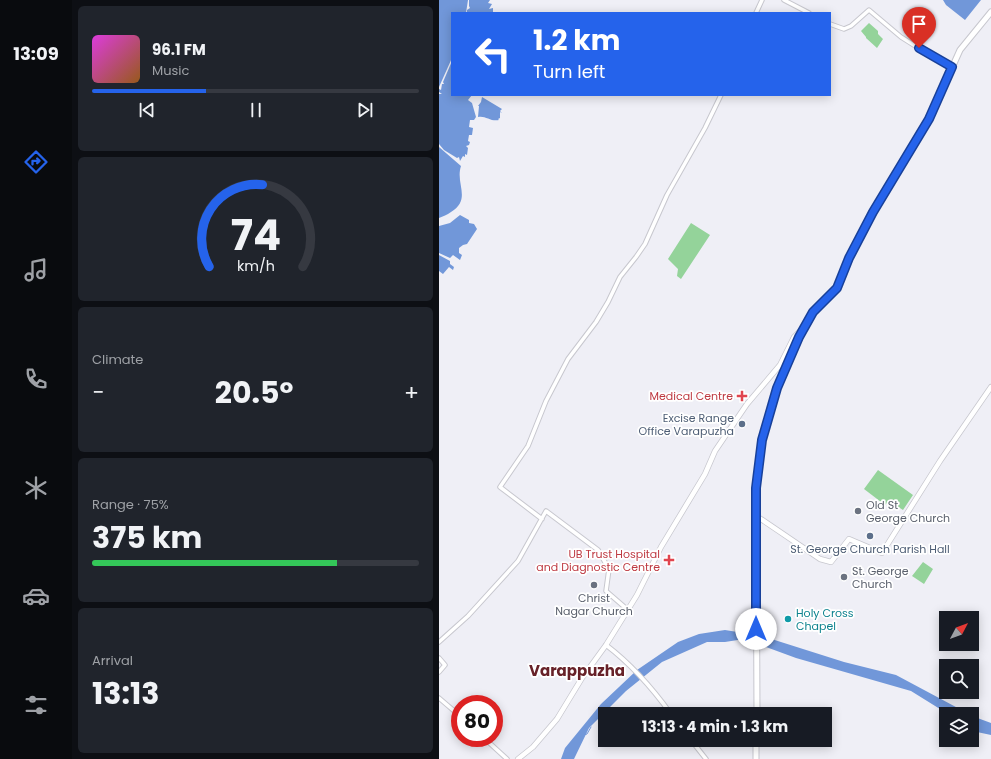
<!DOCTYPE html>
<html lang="en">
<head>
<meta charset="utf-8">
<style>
  :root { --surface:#171b24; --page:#20242c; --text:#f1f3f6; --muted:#9ea1a6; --line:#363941; --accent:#2563eb }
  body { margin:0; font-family:Poppins,sans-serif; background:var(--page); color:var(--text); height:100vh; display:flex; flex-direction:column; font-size:15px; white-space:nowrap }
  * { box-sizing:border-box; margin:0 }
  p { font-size:13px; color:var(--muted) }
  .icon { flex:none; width:22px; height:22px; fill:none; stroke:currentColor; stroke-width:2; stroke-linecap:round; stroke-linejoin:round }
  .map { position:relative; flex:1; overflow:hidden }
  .details { display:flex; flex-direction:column; gap:6px; padding:6px; background:#0d0f14; width:367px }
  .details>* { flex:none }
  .guide { position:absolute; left:12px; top:12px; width:380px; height:84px; border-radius:0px; box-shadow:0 2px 10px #0003; background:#2563eb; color:#fff; overflow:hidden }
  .needle { width:26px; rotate:49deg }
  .controls { position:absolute; left:500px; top:611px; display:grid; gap:8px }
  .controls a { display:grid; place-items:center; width:40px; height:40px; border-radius:0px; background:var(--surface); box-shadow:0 2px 10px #0003; font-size:20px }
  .speed { position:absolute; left:12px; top:695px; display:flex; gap:8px; font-size:20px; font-weight:700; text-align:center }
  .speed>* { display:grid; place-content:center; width:52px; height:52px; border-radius:50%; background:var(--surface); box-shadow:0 2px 10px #0003; line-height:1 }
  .speed .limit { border:6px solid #d22; background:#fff; color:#111 }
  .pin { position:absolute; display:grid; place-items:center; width:34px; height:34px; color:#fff; margin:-41px -17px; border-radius:50% 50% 50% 0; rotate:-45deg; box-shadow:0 0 4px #0007 }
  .pin .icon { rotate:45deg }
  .me { position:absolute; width:44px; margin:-22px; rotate:0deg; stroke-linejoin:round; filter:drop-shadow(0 0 3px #0008) }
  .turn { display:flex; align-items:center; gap:14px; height:84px; padding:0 16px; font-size:18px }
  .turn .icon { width:52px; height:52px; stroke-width:2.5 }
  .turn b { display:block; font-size:28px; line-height:34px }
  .big { font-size:30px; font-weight:700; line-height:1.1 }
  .details .tile { flex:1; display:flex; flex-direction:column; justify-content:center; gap:6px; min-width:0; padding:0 14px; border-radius:6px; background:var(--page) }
  .details .dial { align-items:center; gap:0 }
  .dial svg { height:104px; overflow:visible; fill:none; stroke:var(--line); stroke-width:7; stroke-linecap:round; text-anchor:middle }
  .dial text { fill:var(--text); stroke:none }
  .song { display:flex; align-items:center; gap:12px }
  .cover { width:48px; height:48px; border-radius:6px; background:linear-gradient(135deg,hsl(300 70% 55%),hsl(30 70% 35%)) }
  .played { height:4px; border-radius:2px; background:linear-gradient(90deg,var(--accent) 35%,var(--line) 35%) }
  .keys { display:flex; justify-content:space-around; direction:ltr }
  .heat { display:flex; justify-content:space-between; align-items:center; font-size:22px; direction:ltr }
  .charge { height:6px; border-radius:3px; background:linear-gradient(90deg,#34c759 75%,var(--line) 0) }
  .trip { position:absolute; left:159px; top:707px; width:234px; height:40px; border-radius:0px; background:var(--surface); box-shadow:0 2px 10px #0003; font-weight:700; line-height:40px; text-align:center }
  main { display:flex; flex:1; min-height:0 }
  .dock { display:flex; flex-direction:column; width:72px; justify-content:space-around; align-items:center; background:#090b0e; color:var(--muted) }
  .dock .icon { width:28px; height:28px }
  .dock .active { color:var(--accent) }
  .dock b { font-size:18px; color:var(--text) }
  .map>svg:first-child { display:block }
</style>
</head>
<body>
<main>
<nav class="dock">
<b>13:09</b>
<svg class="icon active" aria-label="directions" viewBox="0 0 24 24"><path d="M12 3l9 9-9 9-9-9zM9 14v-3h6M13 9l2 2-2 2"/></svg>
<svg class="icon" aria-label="music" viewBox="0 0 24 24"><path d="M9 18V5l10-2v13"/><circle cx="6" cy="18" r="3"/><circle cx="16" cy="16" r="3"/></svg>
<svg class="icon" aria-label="phone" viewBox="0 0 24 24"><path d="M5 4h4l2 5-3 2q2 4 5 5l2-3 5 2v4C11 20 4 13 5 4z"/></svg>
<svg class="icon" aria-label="climate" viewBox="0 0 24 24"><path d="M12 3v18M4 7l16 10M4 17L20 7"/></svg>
<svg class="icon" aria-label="car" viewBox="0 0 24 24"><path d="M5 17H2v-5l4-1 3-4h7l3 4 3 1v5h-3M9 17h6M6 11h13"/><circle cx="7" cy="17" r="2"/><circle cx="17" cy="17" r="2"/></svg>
<svg class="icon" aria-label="filters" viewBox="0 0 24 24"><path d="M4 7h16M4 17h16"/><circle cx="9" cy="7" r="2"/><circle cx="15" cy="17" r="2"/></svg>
</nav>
<section class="details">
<div class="tile">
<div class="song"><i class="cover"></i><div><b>96.1 FM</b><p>Music</p></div></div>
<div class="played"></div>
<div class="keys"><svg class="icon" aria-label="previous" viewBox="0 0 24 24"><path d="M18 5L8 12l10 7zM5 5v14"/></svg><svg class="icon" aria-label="pause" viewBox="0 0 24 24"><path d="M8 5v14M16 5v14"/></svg><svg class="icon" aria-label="next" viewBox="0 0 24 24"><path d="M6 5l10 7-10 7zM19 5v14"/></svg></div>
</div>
<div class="tile dial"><svg viewBox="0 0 100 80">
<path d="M14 69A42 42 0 1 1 86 69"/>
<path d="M14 69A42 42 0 0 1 55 6" stroke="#2563eb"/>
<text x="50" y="56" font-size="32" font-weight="700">74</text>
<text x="50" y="72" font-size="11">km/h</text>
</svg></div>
<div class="tile"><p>Climate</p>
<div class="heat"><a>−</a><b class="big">20.5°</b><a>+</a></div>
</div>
<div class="tile"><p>Range · 75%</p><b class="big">375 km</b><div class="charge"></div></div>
<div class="tile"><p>Arrival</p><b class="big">13:13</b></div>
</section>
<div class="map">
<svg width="552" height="759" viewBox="0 0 552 759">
  <rect width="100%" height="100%" fill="#efeff6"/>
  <path fill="#94d39a" d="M 430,23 L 439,31 L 439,34 L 444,39 L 438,48 L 427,38 L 427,37 L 422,31 Z
    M 252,223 L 271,235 L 242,279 L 238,276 L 239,269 L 229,259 Z
    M 439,470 L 474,495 L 464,510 L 450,501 L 446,505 L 425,489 Z
    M 484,562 L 494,569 L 485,584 L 473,576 Z"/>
  <path fill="#7197d9" d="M 0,0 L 29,0 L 27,13 L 13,13 L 13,58 L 0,87 Z
    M 30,0 L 51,0 L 49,3 L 53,4 L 50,9 L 54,8 L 54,13 L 28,13 L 28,10 L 31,8 L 30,6 Z
    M 504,0 L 542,0 L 526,20 L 507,5 Z
    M 13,61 L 13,95 L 33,95 L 29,100 L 33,103 L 37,117 L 35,120 L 31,120 L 30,127 L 34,128 L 33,135 L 30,135 L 29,141 L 31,142 L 30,145 L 27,146 L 29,148 L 28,155 L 26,154 L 26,157 L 24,156 L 21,161 L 20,157 L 18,158 L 5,150 L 0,144 L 0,94 L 3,94 L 0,92 L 0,89 L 2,90 L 3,84 L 5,84 L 4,82 Z
    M 43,97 L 63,109 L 61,111 L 63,113 L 61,112 L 61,118 L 59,119 L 60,120 C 52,122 46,115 39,117 L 40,106 L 39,106 L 42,102 Z
    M 0,147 L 22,166 C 16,184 33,199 12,212 C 8,215 4,216 0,218 Z
    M 21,215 L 30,220 L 30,223 L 35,224 L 38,229 L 28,244 L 24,245 L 20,248 L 20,253 L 23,255 L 21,260 L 14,255 L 11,258 L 0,253 L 0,226 L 11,223 Z
    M 0,255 L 11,261 L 11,264 L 15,267 L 14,270 L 10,267 L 4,274 L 0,271 Z
    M 286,630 L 323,636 L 405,662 L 457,675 L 530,714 L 509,714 L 472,691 L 357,658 L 305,639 L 286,642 L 268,642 L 223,662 L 187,691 L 150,728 L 135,759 L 122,759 L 126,748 L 162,704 L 198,670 L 239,642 L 260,634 Z
    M 533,716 L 552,723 L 552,735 L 538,732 L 533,728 Z"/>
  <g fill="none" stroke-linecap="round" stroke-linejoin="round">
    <path stroke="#7197d9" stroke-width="1" d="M 145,735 L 148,734 L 152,727"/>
    <defs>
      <path id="minor" d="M 345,0 L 370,13
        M 317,13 L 323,0
        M 391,24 L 405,29 L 412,26 L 430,10 L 462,37 L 489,54 L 513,67
        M 103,519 L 61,487 L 89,446 L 107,401 L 129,359 L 157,322 L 169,302 L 181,277 L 197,257 L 206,244 L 228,195 L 266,128 L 282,95
        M 0,642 L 29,616 L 79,561 L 107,511 L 159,550 L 170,569 L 167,591 L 189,610
        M 167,645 C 192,664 214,689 232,714
        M 0,658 L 6,665 L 0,672
        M 0,698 L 21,716
        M 45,738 L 68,759
        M 252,740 L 267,759"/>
      <path id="major" d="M 316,515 L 381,559 L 392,562 L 410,539 L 443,553 L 501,461 L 552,387
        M 79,759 L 94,747 L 118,719 L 143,678 L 167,645 L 198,595 L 222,547 L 266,474 L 276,451 L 308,404 L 341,365 L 355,337 L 364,328"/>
      <path id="highway" d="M 318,714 L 317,488 L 323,440 L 338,388 L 360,337 L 374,312 L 398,288 L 410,258 L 434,212 L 490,119 L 521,50 L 552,12
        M 317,759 L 317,740"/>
    </defs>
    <use href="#minor" stroke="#c7c7ce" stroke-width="5.5"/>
    <use href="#major" stroke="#c7c7ce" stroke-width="6"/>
    <use href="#highway" stroke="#c7c7ce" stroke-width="7"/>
    <use href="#minor" stroke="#fff" stroke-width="3.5"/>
    <use href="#major" stroke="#fff" stroke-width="4.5"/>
    <use href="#highway" stroke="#fff" stroke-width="5"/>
  </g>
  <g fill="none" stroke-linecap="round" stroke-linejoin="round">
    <defs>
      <path id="route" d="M 317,629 L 317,488 L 323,440 L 338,388 L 360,337 L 374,312 L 398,288 L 410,258 L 434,212 L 490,119 L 513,67 L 480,48"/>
    </defs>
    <use href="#route" stroke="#184099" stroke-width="10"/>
    <use href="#route" stroke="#2563eb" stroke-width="7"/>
  </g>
  <g fill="#e0444e" stroke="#fff" stroke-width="1.5">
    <path d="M301 390h4v4h4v4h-4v4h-4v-4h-4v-4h4z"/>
    <path d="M228 554h4v4h4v4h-4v4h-4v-4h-4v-4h4z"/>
  </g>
  <g fill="#5c6f8a" stroke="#fff" stroke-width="1.5">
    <circle cx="303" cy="424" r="4"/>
    <circle cx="431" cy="536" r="4"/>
  </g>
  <g fill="#6b7280" stroke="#fff" stroke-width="1.5">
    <circle cx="419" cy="511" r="4"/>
    <circle cx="405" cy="577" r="4"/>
    <circle cx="155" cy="585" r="4"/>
  </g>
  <circle fill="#0f9aa8" stroke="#fff" stroke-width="1.5" cx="349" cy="619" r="4"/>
  <g text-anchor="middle" stroke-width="3.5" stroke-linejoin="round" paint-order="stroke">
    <g font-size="11" fill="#be3a42" stroke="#fff" text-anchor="end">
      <text x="294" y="400">Medical Centre</text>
      <text x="221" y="558">UB Trust Hospital<tspan x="221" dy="13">and Diagnostic Centre</tspan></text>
    </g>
    <g font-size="11" fill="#4e5e75" stroke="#fff" text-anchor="end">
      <text x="295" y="422">Excise Range<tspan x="295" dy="13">Office Varapuzha</tspan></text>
      <text x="431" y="553" text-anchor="middle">St. George Church Parish Hall</text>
    </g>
    <g font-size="11" fill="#5b616d" stroke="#fff" text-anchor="start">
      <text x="427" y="509">Old St<tspan x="427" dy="13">George Church</tspan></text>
      <text x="413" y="575">St. George<tspan x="413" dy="13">Church</tspan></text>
      <text x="155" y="602" text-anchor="middle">Christ<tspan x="155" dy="13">Nagar Church</tspan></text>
    </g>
    <g font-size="11" fill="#0d838f" stroke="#fff" text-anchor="start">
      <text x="357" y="617">Holy Cross<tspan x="357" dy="13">Chapel</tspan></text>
    </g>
    <g font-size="15" font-weight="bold" fill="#672128" stroke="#fff">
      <text x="138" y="676">Varappuzha</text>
    </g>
  </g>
</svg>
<div class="controls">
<a><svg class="needle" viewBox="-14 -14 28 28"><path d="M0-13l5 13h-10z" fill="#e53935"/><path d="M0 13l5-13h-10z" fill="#9ea1a6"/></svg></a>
<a><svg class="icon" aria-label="search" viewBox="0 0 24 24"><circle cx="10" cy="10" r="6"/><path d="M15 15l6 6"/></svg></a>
<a><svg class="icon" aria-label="layers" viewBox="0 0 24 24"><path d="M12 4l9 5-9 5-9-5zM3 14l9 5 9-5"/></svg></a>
</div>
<div class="speed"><div class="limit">80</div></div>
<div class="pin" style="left:480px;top:48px;background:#d93025"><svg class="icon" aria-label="arrive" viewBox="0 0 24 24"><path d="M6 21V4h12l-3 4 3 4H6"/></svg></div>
<svg class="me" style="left:317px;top:629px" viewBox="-20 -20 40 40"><circle r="19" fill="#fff"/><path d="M0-13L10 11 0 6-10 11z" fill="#2563eb"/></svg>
<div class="trip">13:13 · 4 min · 1.3 km</div>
<div class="guide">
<div class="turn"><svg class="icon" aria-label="left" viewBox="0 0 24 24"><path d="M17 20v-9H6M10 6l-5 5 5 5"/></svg><div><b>1.2 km</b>Turn left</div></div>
</div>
</div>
</main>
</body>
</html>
